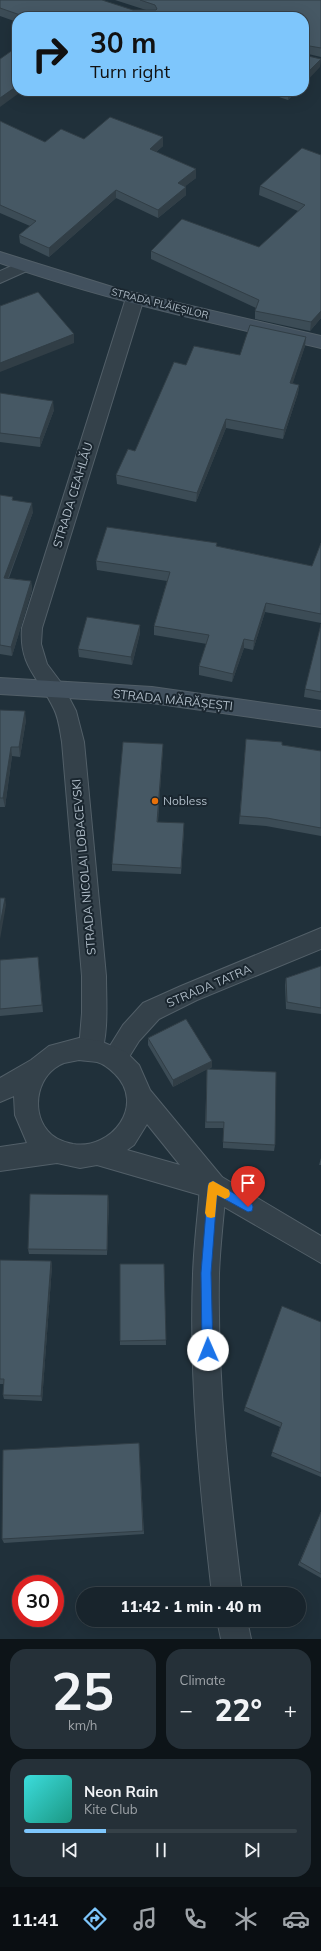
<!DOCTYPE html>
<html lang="en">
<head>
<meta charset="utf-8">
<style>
  :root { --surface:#18242c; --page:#253038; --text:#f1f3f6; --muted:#9fa4a9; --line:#364148; --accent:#7ec6fc }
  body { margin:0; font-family:Mulish,sans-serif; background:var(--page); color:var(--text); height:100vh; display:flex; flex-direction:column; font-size:15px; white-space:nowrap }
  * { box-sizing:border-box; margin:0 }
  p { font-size:13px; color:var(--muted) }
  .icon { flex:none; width:22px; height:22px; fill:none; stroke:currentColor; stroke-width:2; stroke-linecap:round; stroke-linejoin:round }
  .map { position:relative; height:1639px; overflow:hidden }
  .panel { display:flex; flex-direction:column; gap:10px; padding:10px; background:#0d1418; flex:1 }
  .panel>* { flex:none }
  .banner { position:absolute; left:12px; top:12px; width:297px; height:84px; border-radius:16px; box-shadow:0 4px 16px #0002,0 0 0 1px var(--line); background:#7ec6fc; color:#111; overflow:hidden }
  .speed { position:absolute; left:12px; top:1575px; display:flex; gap:8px; font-size:20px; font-weight:700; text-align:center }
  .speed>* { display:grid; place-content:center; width:52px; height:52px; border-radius:50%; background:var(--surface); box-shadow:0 4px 16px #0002,0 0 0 1px var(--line); line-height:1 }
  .speed .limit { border:6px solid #d22; background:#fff; color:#111 }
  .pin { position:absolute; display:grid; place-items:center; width:34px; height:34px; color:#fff; margin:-41px -17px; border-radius:50% 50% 50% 0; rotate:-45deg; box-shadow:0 0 4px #0007 }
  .pin .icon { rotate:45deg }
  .me { position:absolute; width:44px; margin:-22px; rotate:359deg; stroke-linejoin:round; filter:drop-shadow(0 0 3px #0008) }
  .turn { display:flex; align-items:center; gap:14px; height:84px; padding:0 12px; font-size:18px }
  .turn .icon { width:52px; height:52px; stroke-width:2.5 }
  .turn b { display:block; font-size:28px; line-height:34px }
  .big { font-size:30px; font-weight:800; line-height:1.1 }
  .panel .card { flex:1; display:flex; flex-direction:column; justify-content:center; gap:6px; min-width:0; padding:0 14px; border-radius:16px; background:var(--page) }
  .panel .dial { align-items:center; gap:0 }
  .dial b { font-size:52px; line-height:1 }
  .song { display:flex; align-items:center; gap:12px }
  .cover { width:48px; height:48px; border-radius:6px; background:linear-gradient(135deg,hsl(180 70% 55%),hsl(170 70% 35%)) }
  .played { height:4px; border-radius:2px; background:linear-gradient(90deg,var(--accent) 30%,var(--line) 30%) }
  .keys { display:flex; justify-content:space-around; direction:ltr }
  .heat { display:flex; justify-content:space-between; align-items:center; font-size:22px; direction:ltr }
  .panel .tiles { flex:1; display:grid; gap:10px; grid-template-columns:1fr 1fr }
  .card:last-child { grid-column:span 2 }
  .trip { position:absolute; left:76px; top:1587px; width:230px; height:40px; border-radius:20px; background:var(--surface); box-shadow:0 4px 16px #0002,0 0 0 1px var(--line); font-weight:800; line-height:40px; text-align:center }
  .dock { display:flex; height:64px; justify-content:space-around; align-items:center; background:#0a0e12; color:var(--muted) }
  .dock .icon { width:28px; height:28px }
  .dock .active { color:var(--accent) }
  .dock b { font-size:18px; color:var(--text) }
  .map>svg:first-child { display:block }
</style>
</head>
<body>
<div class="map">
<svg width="321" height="1639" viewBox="0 0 321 1639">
  <rect width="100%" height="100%" fill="#20303a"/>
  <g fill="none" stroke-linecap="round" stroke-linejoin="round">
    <defs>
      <path id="minor" d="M 23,261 L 29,262 L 31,266 L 29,270 L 0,283 L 0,271 Z
        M 135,293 L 141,294 L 144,298 L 42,628 L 41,644 L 47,664 L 62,684 L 76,711 L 84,742 L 106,976 C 106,1000 109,1035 100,1057 L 91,1060 L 82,1057 L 79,1049 L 82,1013 L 82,976 L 62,742 C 60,731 59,719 54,709 C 39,677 19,667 22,628 L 126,298 L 129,294 Z
        M 321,928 L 321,949 L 197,1000 L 159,1019 L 139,1041 L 124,1065 L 115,1068 L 106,1065 L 103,1057 L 123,1025 L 143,1003 L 181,986 Z
        M 213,1174 L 222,1177 L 226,1186 C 224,1215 220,1244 219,1274 C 217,1381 229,1488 242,1594 L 212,1594 C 200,1488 189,1381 193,1274 C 194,1244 198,1215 200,1186 L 204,1177 Z
        M 217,1620 L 247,1620 L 251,1639 L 221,1639 Z"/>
      <path id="tertiary" d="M 79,1038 L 100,1041 L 126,1052 L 139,1065 L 150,1090 L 222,1177 L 321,1236 L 321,1263 L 207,1197 L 97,1165 L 80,1168 L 57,1163 L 0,1171 L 0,1147 L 27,1143 L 15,1115 L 14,1096 L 0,1102 L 0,1078 L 31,1060 L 49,1046 ZM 79,1060 C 85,1061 91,1061 97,1062 C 104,1064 110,1069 115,1074 C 146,1105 112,1150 73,1144 C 63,1142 53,1138 47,1130 C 30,1109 38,1073 64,1063 C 69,1062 74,1061 79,1060 ZM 147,1124 L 180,1165 L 127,1150 L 134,1145 Z"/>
      <path id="secondary" d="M 0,252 L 122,290 L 321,336 L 321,348 C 213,323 105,300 0,263 Z
        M 0,678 L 152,687 L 321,711 L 321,727 L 152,703 L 0,694 Z"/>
    </defs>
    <use href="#minor" stroke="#525f68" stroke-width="2"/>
    <use href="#tertiary" stroke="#525f68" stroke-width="2"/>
    <use href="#secondary" stroke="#525f68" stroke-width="2"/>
    <use href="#minor" fill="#34414a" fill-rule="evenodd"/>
    <use href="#tertiary" fill="#34414a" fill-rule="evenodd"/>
    <use href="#secondary" fill="#42515e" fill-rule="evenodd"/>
  </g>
  <path fill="#3c4c56" d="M 0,0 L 133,10 L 146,10 L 115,0 L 321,0 L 321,57 L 304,53 L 304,17 L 17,17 L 17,22 L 0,16 Z
    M 261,91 L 297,91 L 288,100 Z
    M 0,121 L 45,142 L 84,139 L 163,137 L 163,146 L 156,152 L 196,169 L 196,178 L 185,186 L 186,195 L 158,218 L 116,198 L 49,257 L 20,243 L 19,235 L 30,226 L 0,213 Z
    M 321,155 L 321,318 L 310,331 L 255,319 L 255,311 L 256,308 L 151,259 L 151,251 L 259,247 L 298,211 L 259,195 L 260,186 Z
    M 305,346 L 292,384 L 299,385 L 298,393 L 283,439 L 226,428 L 196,502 L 117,484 L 116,475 L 135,451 L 186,365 L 240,355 Z
    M 0,393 L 54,410 L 40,447 L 0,442 Z
    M 0,495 L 13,497 L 13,500 L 33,512 L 9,578 L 31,581 L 32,590 L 12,656 L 0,654 Z
    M 217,543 L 217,546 L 312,566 L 321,543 L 321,623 L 265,612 L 253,650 L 244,648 L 232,682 L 199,675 L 199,666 L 207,644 L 154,635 L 154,626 L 167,581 L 97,570 L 96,561 Z
    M 321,624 L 321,700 L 304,697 L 305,689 Z
    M 140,625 L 140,633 L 132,665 L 79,657 L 78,649 Z
    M 0,710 L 26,720 L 20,757 L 12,756 L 5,807 L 0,807 Z
    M 246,739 L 321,751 L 321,836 L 266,826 L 239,824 Z
    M 163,744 L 158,822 L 184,830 L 181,874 L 112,871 L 112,864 Z
    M 38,957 L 43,1012 L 0,1016 L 0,960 Z
    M 321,966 L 321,1014 L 286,1009 L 285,985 L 286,978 Z
    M 148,1038 L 212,1061 L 212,1067 L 209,1069 L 275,1145 L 274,1151 L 223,1148 L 223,1128 L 205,1128 L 207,1069 L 173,1087 L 148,1045 Z
    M 321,1158 L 321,1165 L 319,1165 Z
    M 109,1201 L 107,1255 L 29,1254 L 28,1249 Z
    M 0,1260 L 51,1261 L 52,1266 L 42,1401 L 4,1399 L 3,1395 L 4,1384 L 0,1384 Z
    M 164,1264 L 166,1345 L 120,1345 L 120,1341 Z
    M 321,1322 L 321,1477 L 271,1456 L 280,1427 L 244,1411 L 245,1407 Z
    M 139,1443 L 144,1534 L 4,1543 L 2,1539 Z
    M 321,1512 L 321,1578 L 298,1565 Z"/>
  <path fill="#313e46" d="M 321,59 L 320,67 L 304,84 L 304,76 Z
    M 17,86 L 17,91 L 22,91 L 0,107 L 0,98 Z
    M 289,91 L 297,91 L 288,100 L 288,92 Z
    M 163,137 L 163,146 L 150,157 L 150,149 Z
    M 196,169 L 196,178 L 178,192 L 178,183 Z
    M 186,187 L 186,195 L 158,218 L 158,210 Z
    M 116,190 L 116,198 L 49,257 L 49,248 Z
    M 321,311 L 321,318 L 310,331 L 311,322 Z
    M 74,334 L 74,343 L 0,372 L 0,363 Z
    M 306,337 L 305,346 L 290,392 L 290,383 Z
    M 299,385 L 298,393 L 283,439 L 284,430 Z
    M 53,401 L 54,410 L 40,447 L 40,438 Z
    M 226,419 L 226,428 L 196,502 L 197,493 Z
    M 32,503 L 33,512 L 5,586 L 4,578 Z
    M 31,581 L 32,590 L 12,656 L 11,647 Z
    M 266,603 L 265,612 L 253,650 L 254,641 Z
    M 140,625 L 140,633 L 132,665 L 131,657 Z
    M 244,639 L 244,648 L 232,682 L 233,674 Z
    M 25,711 L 26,720 L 20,757 L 19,747 Z
    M 163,744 L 163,751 L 157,828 L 157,822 Z
    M 11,747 L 12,756 L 5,807 L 3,798 Z
    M 5,898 L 6,905 L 0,939 L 0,925 Z
    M 212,1061 L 212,1067 L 173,1087 L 173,1080 Z
    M 108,1195 L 109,1201 L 107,1255 L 107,1250 Z
    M 51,1261 L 52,1266 L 42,1401 L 41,1396 Z"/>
  <path fill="#465864" stroke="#313e46" d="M 0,0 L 102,0 L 133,10 L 156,10 L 157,9 L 155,5 L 140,0 L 321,0 L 321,48 L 304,45 L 304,17 L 26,17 L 0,8 Z
    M 17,47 L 17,86 L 0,98 L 0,59 Z
    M 304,55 L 321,59 L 304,76 Z
    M 110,117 L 163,137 L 150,149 L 196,169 L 178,183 L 186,187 L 158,210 L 116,190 L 49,248 L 19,235 L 36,221 L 0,205 L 0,121 L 45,142 L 61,129 L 84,139 Z
    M 302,148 L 321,155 L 321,311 L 311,322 L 255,311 L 259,300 L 151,251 L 182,219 L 259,247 L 305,205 L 260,186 Z
    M 38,292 L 74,334 L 0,363 L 0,306 Z
    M 250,325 L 306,337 L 290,383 L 299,385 L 284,430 L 226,419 L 197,493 L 116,475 L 128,449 L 135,451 L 174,362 L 186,365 L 194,346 L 240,355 Z
    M 0,393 L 53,401 L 40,438 L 0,433 Z
    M 0,495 L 13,497 L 12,500 L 32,503 L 4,578 L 31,581 L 11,647 L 0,645 Z
    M 107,527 L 217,543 L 216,546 L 312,566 L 321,543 L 321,614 L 266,603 L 254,641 L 244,639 L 233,674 L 199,666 L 209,635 L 154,626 L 170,572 L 96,561 Z
    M 87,617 L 140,625 L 131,657 L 78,649 Z
    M 321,624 L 321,692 L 305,689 Z
    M 0,710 L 25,711 L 19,747 L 11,747 L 3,798 L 0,798 Z
    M 246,739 L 282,742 L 282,745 L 321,751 L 321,828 L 267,818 L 240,816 Z
    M 123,742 L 163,744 L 157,822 L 184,823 L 181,868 L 112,864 Z
    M 0,898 L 5,898 L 0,925 Z
    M 38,957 L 42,1005 L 0,1009 L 0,960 Z
    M 321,966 L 321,1008 L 287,1002 L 286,978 Z
    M 186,1019 L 212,1061 L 173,1080 L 148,1038 Z
    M 207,1069 L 276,1072 L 275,1145 L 223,1142 L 224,1122 L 206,1122 Z
    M 30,1194 L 108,1195 L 107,1250 L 28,1249 Z
    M 0,1260 L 51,1261 L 41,1396 L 3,1395 L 4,1379 L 0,1379 Z
    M 120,1264 L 164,1264 L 166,1340 L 120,1341 Z
    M 282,1306 L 321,1322 L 321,1473 L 272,1452 L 282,1423 L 245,1407 Z
    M 139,1443 L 143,1531 L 2,1539 L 3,1450 Z
    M 321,1512 L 321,1574 L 300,1562 Z"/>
  <path fill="#1a73e8" stroke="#114b97" d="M 213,1181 L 252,1204 L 253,1207 L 252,1211 L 248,1212 L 217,1195 L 211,1273 L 213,1350 L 212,1354 L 208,1355 L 204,1354 L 202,1350 L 201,1273 L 208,1186 L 209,1183 Z"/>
  <path fill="#f59e0b" d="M 213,1181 L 229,1190 L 230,1194 L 229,1197 L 225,1199 L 217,1195 L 215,1217 L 211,1218 L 207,1217 L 205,1213 L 208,1186 L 209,1183 Z"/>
  <circle fill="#e8710a" stroke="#1a262f" stroke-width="1.5" cx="155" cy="801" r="4"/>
  <g text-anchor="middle" stroke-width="4" stroke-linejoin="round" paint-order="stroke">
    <g font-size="10" fill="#afbcc7" stroke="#1a262f">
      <text transform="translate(160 303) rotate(14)" y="4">STRADA PLĂIEȘILOR</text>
    </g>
    <g font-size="12" fill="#afbcc7" stroke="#1a262f">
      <text transform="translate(73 495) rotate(-73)" y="4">STRADA CEAHLĂU</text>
      <text transform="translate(173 700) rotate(6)" y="4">STRADA MĂRĂȘEȘTI</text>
      <text transform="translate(84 867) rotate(-95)" y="4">STRADA NICOLAI LOBACEVSKI</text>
      <text transform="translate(209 986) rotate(-23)" y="4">STRADA TATRA</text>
    </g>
    <g font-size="12" fill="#afbcc7" stroke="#1a262f" text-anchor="start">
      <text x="163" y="805">Nobless</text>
    </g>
  </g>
</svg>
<div class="speed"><div class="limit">30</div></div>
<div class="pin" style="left:248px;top:1207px;background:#d93025"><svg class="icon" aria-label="arrive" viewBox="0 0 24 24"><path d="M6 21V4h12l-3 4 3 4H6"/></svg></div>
<svg class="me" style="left:208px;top:1350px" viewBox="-20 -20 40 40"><circle r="19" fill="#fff"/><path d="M0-13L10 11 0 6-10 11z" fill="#1a73e8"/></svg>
<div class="trip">11:42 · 1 min · 40 m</div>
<div class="banner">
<div class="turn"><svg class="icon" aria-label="right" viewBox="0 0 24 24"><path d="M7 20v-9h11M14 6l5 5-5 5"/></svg><div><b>30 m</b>Turn right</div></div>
</div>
</div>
<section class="panel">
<div class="tiles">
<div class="card dial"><b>25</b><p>km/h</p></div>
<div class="card"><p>Climate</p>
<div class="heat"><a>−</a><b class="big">22°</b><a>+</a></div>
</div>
<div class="card">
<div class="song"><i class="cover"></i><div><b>Neon Rain</b><p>Kite Club</p></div></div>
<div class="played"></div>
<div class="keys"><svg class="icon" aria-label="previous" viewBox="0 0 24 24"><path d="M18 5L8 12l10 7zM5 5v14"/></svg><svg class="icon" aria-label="pause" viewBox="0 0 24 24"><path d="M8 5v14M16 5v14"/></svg><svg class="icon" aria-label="next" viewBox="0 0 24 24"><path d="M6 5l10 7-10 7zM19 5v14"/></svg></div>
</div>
</div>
</section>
<nav class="dock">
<b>11:41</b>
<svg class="icon active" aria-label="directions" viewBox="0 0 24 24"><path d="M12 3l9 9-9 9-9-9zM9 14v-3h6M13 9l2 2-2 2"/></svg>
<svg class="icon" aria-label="music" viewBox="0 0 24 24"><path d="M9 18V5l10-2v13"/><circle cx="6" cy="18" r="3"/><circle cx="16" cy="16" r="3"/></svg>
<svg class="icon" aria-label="phone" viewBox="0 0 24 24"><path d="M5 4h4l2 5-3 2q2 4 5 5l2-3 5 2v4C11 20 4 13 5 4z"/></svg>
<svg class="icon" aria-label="climate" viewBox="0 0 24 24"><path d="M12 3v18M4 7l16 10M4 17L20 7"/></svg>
<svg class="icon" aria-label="car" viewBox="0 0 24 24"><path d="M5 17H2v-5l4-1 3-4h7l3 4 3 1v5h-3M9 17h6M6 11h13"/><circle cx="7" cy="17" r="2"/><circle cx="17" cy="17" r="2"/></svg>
</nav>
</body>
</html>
